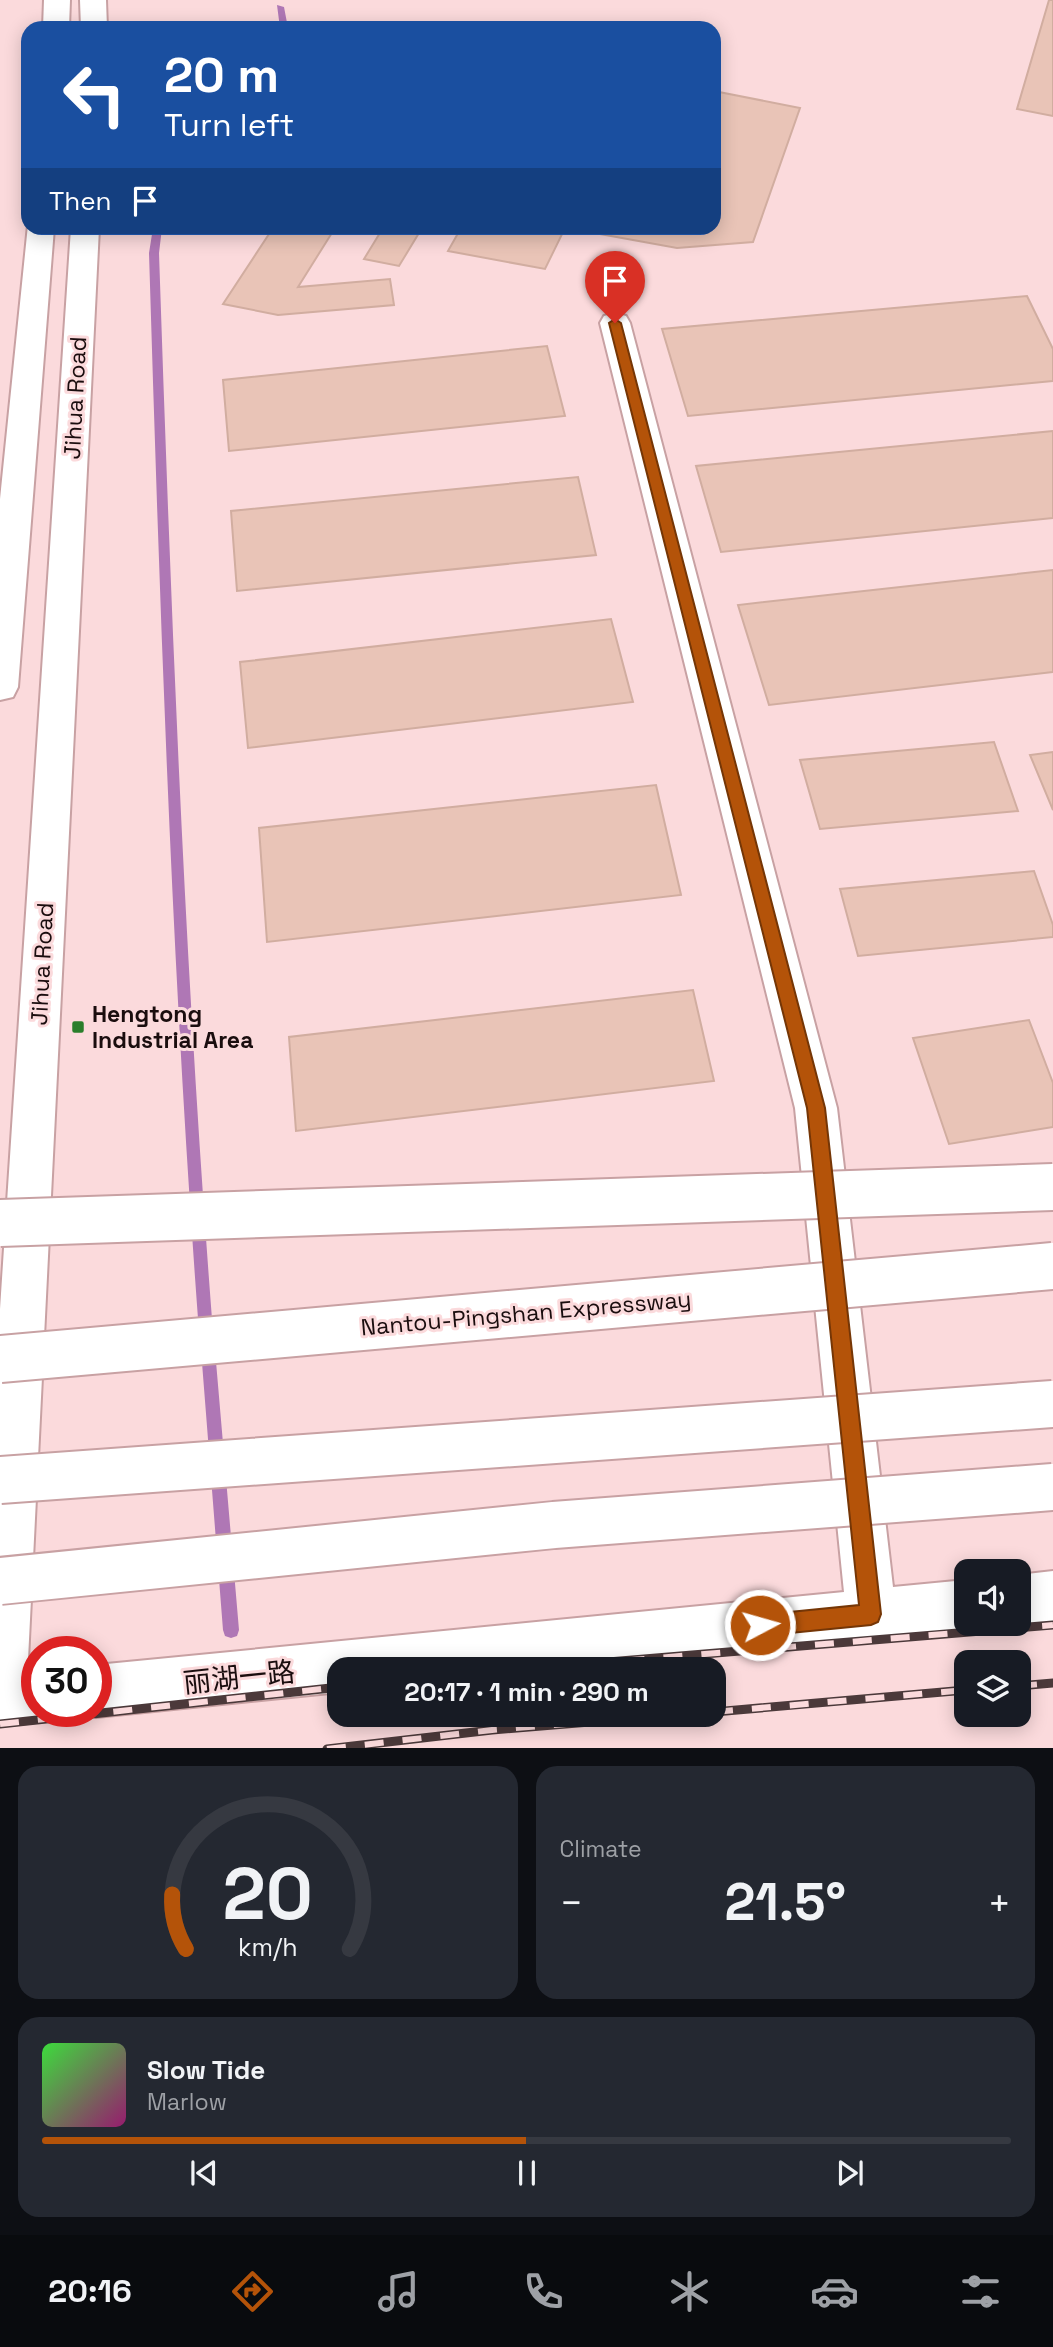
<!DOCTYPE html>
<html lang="en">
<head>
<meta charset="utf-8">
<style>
  :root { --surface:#171b24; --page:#242831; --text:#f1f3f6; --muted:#9ea1a6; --line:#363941; --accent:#b45309 }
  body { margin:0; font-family:"Space Grotesk","Noto Sans SC",sans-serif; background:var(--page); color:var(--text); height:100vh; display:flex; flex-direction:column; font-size:26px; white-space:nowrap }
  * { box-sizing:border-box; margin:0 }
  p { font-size:23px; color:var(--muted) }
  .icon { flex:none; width:38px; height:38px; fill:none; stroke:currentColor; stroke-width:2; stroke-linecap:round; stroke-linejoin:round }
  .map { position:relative; height:1748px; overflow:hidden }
  .side { display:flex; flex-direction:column; gap:18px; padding:18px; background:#0d0f14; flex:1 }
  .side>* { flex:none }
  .guide { position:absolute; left:21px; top:21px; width:700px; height:214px; border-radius:21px; box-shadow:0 4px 18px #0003; background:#1a4fa0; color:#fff; overflow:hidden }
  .fabs { position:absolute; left:954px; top:1559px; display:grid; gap:14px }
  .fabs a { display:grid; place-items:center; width:77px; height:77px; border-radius:14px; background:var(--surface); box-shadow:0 4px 18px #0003; font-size:35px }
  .speed { position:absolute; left:21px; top:1636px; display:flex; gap:14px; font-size:35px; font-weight:700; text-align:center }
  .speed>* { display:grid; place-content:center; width:91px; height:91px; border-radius:50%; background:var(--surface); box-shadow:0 4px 18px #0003; line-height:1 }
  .speed .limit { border:10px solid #d22; background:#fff; color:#111 }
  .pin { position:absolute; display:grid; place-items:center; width:60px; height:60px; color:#fff; margin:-72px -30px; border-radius:50% 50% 50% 0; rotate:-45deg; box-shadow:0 0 7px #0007 }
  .pin .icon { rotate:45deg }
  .me { position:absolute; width:77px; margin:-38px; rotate:84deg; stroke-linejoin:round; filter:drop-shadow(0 0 5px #0008) }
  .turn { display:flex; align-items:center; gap:24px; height:147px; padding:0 28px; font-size:32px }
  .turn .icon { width:91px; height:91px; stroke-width:2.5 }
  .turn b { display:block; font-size:49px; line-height:60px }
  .then { display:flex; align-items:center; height:66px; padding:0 28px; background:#0003; gap:14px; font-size:26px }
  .big { font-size:52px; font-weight:600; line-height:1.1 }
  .side .widget { flex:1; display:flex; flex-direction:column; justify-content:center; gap:10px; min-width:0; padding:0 24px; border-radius:21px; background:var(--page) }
  .side .dial { align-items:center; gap:0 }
  .dial svg { height:182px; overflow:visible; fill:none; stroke:var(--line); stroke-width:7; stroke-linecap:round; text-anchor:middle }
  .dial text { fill:var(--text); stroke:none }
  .song { display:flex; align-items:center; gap:21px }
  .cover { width:84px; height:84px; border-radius:10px; background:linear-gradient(135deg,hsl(120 70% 55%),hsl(320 70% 35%)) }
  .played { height:7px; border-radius:4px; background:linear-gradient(90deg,var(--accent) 50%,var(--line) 50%) }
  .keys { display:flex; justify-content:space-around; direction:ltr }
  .heat { display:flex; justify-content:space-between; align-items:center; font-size:38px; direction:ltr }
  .side .tiles { flex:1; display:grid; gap:18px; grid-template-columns:1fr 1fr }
  .widget:last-child { grid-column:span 2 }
  .trip { position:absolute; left:327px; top:1657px; width:399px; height:70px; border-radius:21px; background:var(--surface); box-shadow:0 4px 18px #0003; font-weight:600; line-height:70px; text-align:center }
  .dock { display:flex; height:112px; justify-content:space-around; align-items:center; background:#090b0e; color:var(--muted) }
  .dock .icon { width:49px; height:49px }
  .dock .selected { color:var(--accent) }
  .dock b { font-size:32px; color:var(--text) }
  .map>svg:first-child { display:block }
</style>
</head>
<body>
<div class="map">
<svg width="1053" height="1749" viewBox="0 0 1053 1749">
  <rect width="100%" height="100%" fill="#fbdadc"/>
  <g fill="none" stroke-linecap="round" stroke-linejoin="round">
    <path fill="#af77b5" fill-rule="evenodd" d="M 277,5 L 284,7 L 288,28 L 280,28 Z
      M 153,228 L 162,228 L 159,253 C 171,613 185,973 213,1332 L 211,1337 L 206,1339 L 201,1337 L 199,1332 C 172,973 160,613 149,253 Z
      M 208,1343 L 213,1345 L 215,1350 L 239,1630 L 237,1636 L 231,1638 L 225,1636 L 223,1630 L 201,1350 L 203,1345 Z"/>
  </g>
  <path fill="#e9c4b7" stroke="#d1ada0" stroke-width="2" d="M 1049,0 L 1053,0 L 1053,116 L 1017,109 Z
    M 714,91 L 800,108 L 753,242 L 677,248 L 600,234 L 604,228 L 714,228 Z
    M 273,228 L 335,228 L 298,287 L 390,279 L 394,305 L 278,315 L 223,304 Z
    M 383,228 L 422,228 L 399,266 L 364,259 Z
    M 461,228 L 565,228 L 545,269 L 448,251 Z
    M 1027,296 L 1053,349 L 1053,381 L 688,416 L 662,329 Z
    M 547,346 L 565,416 L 229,451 L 223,380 Z
    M 1053,431 L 1053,518 L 721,552 L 696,466 Z
    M 578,477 L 596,555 L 237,591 L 231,511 Z
    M 1053,570 L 1053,672 L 769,705 L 738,605 Z
    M 611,619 L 633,702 L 248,748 L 240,662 Z
    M 994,742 L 1018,811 L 820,829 L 800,760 Z
    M 1053,752 L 1053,810 L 1030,755 Z
    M 656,785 L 681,895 L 267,942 L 259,828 Z
    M 1034,871 L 1053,925 L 1053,937 L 858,956 L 840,889 Z
    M 693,990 L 714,1081 L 296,1131 L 289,1037 Z
    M 1029,1020 L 1053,1083 L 1053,1127 L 949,1144 L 913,1038 Z"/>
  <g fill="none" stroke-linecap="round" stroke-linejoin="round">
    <defs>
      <path id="street" d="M 615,313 L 626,316 L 630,323 L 837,1108 L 893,1587 L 966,1580 L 966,1624 L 980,1624 L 966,1630 L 568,1670 L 340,1670 L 340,1692 L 96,1717 L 84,1712 L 96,1712 L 96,1665 L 844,1592 L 795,1108 L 600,323 L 604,316 Z
        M 1053,1571 L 1053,1621 L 1018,1625 L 1016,1624 L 1018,1624 L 1018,1575 Z
        M 37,1670 L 37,1712 L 56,1712 L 55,1714 L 37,1722 L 0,1726 L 0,1674 Z"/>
      <path id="primary" d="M 44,0 L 70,0 L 69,28 L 43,28 Z
        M 80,0 L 106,0 L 107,28 L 81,28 Z
        M 28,225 L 28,228 L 54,228 L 18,687 L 13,697 L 0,700 L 0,499 Z
        M 71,228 L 99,228 L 26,1700 L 18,1718 L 0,1726 L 0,1309 Z"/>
    </defs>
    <use href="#street" stroke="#c8a1a3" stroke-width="4"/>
    <use href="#primary" stroke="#c8a1a3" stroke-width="4"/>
    <use href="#street" fill="#fff" fill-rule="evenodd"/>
    <use href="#primary" fill="#fff" fill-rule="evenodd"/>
    <defs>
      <path id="rail" d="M 512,1670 L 1053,1625
        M 1018,1686 L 1053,1683
        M 714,1712 L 966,1690
        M 0,1724 L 340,1687
        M 327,1749 L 492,1730 L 675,1715"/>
    </defs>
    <use href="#rail" stroke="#4b393a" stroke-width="9"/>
    <use href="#rail" stroke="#fbdadc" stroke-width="6" stroke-dasharray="19" stroke-linecap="butt"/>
    <defs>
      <path id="highway-bridge" d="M 0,1223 L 1053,1187
        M 0,1359 L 1053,1266
        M 0,1480 L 1053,1404
        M 0,1581 L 554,1525 L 1053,1487"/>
    </defs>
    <use href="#highway-bridge" stroke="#c8a1a3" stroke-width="50" stroke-linecap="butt"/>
    <use href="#highway-bridge" stroke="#fff" stroke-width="46"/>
  </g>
  <path fill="#b45309" stroke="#753606" stroke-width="2" d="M 615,319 L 621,323 L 825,1108 L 881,1614 L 878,1622 L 871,1625 L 760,1636 L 753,1633 L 750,1625 L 753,1618 L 760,1615 L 859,1605 L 807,1108 L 609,323 Z"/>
  <rect fill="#2a7e2b" stroke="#fbdadc" stroke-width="2.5" x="71" y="1020" width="14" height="14" rx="3.5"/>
  <g text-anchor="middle" stroke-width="6" stroke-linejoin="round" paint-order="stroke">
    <g font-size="23" fill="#1a0d0e" stroke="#fbdadc">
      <text transform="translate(75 398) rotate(-87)" y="8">Jihua Road</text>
      <text transform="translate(42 964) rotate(-87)" y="8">Jihua Road</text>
      <text transform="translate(526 1313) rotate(-5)" y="8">Nantou-Pingshan Expressway</text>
    </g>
    <g font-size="23" font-weight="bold" fill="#1a0d0e" stroke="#fbdadc" text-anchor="start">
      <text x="92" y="1022">Hengtong<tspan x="92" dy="26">Industrial Area</tspan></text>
    </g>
    <g font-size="28" fill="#1a0d0e" stroke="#fbdadc">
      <text transform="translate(239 1677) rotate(-6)" y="10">丽湖一路</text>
    </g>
  </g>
</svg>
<div class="fabs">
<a><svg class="icon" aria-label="sound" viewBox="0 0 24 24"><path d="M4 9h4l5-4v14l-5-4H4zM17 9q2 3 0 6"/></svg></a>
<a><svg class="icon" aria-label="layers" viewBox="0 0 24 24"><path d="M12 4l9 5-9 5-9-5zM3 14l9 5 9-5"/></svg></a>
</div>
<div class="speed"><div class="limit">30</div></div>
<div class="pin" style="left:615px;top:323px;background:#d93025"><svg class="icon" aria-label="arrive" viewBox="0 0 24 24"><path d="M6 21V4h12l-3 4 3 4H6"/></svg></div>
<svg class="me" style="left:760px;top:1625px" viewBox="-20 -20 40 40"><circle r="17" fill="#b45309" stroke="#fff" stroke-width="3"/><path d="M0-11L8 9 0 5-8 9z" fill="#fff"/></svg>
<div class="trip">20:17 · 1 min · 290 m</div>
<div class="guide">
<div class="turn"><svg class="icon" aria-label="left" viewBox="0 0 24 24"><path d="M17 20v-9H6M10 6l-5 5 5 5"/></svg><div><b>20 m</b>Turn left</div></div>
<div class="then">Then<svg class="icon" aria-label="arrive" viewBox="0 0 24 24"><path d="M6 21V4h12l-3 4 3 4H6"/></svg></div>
</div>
</div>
<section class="side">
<div class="tiles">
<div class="widget dial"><svg viewBox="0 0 100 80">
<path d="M14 69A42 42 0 1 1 86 69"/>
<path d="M14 69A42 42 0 0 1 8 45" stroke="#b45309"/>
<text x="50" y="56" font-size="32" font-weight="700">20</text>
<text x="50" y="72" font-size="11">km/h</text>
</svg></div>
<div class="widget"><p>Climate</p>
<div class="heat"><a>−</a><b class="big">21.5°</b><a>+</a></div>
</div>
<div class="widget">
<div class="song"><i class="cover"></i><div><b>Slow Tide</b><p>Marlow</p></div></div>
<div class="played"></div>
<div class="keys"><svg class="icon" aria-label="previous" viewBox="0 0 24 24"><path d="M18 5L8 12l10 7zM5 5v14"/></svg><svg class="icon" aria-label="pause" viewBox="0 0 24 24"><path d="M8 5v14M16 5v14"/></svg><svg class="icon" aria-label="next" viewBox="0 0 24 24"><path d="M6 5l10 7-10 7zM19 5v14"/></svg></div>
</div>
</div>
</section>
<nav class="dock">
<b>20:16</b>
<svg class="icon selected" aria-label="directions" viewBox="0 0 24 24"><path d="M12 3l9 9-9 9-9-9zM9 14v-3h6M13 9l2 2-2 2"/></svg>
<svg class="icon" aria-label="music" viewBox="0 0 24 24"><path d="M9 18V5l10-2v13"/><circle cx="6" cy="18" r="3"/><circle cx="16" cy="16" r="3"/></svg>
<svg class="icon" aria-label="phone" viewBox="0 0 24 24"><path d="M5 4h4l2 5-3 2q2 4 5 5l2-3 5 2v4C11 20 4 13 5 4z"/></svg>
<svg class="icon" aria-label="climate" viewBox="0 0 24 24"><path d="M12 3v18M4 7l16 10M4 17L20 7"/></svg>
<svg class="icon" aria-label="car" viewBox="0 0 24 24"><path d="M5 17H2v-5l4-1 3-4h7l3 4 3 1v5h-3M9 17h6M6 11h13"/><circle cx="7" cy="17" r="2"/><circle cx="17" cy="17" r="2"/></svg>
<svg class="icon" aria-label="filters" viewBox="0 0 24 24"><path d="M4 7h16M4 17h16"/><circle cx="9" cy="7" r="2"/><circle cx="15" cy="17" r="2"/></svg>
</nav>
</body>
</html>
